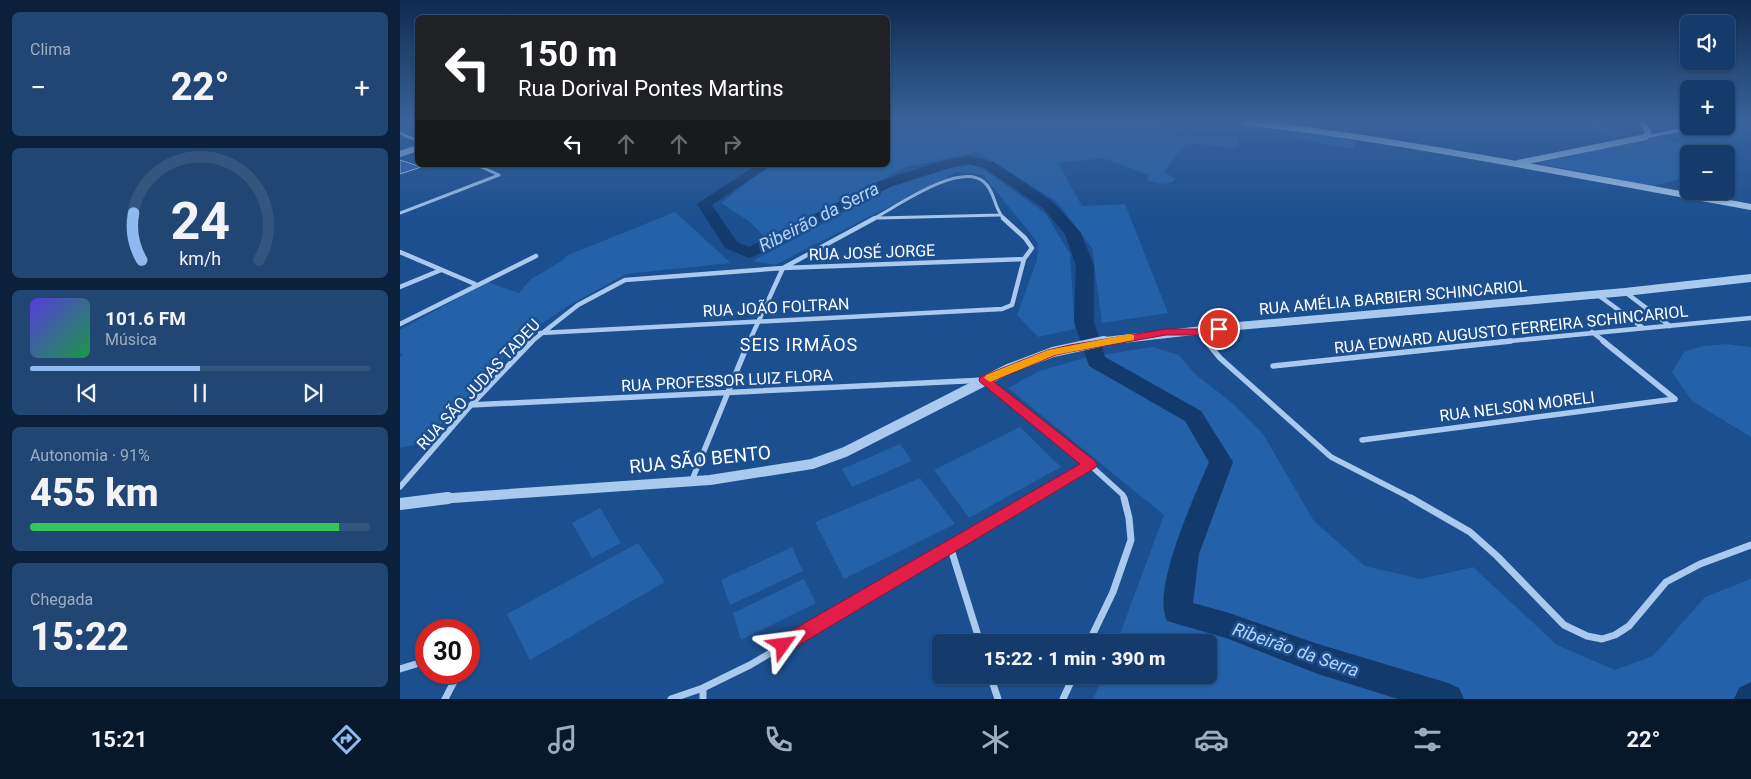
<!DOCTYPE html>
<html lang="pt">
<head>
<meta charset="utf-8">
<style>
  :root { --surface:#143b6b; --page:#214673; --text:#f1f3f6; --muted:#9dadc1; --line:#33557e; --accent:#90b9f0 }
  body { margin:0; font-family:Roboto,sans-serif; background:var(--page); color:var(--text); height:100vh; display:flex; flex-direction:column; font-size:19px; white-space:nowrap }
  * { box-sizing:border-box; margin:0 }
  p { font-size:16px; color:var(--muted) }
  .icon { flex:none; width:28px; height:28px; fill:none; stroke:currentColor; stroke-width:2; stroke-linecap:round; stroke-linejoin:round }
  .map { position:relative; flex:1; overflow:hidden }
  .details { display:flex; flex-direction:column; gap:12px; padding:12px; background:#0b203b; width:400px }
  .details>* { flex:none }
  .guide { position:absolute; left:15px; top:15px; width:475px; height:152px; border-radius:8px; box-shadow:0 1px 4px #0004,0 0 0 1px var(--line); background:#202124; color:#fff; overflow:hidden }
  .controls { position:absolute; left:1280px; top:15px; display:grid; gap:10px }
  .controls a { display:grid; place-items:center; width:55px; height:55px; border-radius:8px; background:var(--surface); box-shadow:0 1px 4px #0004,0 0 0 1px var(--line); font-size:25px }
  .speed { position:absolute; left:15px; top:619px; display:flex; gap:10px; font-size:25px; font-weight:700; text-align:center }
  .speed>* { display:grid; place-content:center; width:65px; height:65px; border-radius:50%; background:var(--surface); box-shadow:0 1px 4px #0004,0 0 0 1px var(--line); line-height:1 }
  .speed .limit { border:8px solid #d22; background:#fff; color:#111 }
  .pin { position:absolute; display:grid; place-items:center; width:42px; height:42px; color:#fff; margin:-21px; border:2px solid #fff; border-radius:50%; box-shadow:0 1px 5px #0007 }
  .me { position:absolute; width:55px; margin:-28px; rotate:59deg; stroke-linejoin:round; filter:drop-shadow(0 0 4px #0008) }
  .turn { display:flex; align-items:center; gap:18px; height:105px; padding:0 20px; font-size:22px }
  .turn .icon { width:65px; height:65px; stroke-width:2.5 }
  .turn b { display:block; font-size:35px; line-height:42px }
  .lanes { display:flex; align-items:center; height:48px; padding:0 20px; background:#0003; justify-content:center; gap:25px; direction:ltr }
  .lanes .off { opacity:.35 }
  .big { font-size:38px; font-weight:800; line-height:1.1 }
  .details .card { flex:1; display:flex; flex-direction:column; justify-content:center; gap:8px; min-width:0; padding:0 18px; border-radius:8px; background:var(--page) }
  .details .dial { align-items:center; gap:0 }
  .dial svg { height:130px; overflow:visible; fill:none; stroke:var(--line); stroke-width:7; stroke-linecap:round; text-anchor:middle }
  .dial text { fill:var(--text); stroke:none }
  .song { display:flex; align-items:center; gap:15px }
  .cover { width:60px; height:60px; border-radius:8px; background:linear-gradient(135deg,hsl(250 70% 55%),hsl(140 70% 35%)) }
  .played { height:5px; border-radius:2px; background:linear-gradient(90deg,var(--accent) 50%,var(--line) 50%) }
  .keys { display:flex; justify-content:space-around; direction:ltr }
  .heat { display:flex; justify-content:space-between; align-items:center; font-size:28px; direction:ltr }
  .charge { height:8px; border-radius:4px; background:linear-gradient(90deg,#34c759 91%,var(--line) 0) }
  .trip { position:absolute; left:532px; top:634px; width:285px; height:50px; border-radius:8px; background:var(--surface); box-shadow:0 1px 4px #0004,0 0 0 1px var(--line); font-weight:800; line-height:50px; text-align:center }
  .dock { display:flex; height:80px; justify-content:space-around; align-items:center; background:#08182b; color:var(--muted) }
  .dock .icon { width:35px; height:35px }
  .dock .current { color:var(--accent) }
  .dock b { font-size:22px; color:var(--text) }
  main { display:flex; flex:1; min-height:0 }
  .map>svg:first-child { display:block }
</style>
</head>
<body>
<main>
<section class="details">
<div class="card"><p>Clima</p>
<div class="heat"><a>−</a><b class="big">22°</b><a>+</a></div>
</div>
<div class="card dial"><svg viewBox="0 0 100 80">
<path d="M14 69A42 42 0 1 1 86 69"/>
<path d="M14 69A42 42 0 0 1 9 40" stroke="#90b9f0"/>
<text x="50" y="56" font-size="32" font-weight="700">24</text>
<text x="50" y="72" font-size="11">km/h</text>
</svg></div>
<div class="card">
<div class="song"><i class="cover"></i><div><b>101.6 FM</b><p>Música</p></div></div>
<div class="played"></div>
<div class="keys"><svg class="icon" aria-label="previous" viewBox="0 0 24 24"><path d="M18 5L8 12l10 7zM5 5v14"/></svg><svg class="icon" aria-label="pause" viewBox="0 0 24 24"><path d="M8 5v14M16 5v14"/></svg><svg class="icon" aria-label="next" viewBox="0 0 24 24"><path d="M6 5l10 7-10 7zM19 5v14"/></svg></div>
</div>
<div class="card"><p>Autonomia · 91%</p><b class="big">455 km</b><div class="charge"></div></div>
<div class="card"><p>Chegada</p><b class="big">15:22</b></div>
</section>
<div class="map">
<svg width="1351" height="699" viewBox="0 0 1351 699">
  <rect width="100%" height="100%" fill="#1b4f8f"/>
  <path fill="#2461a8" d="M 556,122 L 759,122 L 781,129 L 773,135 L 836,137 L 839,146 L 833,148 L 788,143 L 777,154 L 764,172 L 776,179 C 768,186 756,185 747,179 L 749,175 L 703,158 L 658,163 L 682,206 L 725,204 L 768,313 L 702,323 L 692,248 L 656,201 L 577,152 L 506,167 L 367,240 L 350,222 L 321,203 L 369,165 L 488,165 L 488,129 L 502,131 L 558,128 Z
    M 1169,122 C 1192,122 1208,123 1228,135 L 1214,138 L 1188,126 L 1169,124 Z
    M 893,131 L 955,141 L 954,148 L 948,148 L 887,137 Z
    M 1260,136 L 1307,154 L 1289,154 L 1289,177 L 1253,186 L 1137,163 Z
    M 573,165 L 585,170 L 646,214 L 670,254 L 675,329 L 638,337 L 617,315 L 637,260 L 638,243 L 583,175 L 557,172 L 375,265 L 353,261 L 496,184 L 541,169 Z
    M 275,212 L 331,263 L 226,274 L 168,306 L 125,335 L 24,443 L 0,448 L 0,357 L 3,355 L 0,353 L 0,330 L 87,282 L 119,293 L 131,279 L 160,262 L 168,255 Z
    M 1326,344 L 1351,347 L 1351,437 L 1292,401 L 1272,372 L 1284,352 L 1303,346 Z
    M 752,347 L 779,355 L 795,374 L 831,402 L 863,434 L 914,521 L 965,566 L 1021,579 L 1073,567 L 1157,645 L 1215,670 L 1253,656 L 1305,597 L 1351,579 L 1351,699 L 693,699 L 704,675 L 809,675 L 809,642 L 717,642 L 764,515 L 608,388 L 639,371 L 684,358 Z
    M 620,427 L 661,467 L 569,518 L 534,470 Z
    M 500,444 L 512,461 L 452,487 L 442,469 Z
    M 520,478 L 555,524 L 444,579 L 415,522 Z
    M 200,508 L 221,543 L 192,558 L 172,523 Z
    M 238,543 L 265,582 L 130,660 L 107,614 Z
    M 392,547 L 403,571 L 330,605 L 321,580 Z
    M 404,579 L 416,603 L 341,640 L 333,613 Z"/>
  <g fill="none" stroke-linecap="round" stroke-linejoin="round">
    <path fill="#123a6d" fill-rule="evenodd" d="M 569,156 L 594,162 L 653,202 L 681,233 L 694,266 L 694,322 L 705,357 L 801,411 L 833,462 L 799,554 L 793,603 L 826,612 L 918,644 L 1048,683 L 1059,688 L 1064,699 L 998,699 L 918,674 L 826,638 L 767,621 C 751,588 795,496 809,462 L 785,421 L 689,366 L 674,322 L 676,266 L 665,234 L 643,208 L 584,168 L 569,164 L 550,168 L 490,187 L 430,216 L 377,247 L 349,258 L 325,248 L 297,204 L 356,165 L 372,165 L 312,205 L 337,242 L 349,247 L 480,181 L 542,161 Z
      M 1351,682 L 1351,699 L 1334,699 L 1339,688 Z"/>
  </g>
  <path fill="#2a66ad" stroke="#cfe3fa" d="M 0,160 L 21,167 L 0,174 Z"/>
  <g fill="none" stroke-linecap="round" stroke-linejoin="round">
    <path stroke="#a9c9ee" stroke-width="3" d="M 0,133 L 18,141
      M 1246,137 L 1300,126
      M 77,165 L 99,175
      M 0,213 L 99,175
      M 478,218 L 600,215
      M 473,219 C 496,207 560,161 584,182 C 595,191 594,209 604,219"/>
    <path stroke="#a9c9ee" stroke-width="4.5" d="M 0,252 L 75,284
      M 383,268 L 475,218
      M 0,287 L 41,270
      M 1225,292 L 1270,326
      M 1198,295 L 1242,327
      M 0,324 L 136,256
      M 799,332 L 807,342
      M 1192,332 L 1205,342
      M 140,333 L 602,309 L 612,305 L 624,259 L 632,248 L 625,238 L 603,218
      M 131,342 L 178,305 L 225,280 L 383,268 L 624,259
      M 349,342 L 383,268
      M 1099,342 L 1351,318"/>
    <path stroke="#a9c9ee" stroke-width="5.5" d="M 806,341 L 820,358 L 931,457 L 1013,499
      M 1203,341 L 1275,399
      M 873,366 L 1111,341
      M 71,405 L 585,380 L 690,465 L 723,495 L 724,499
      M 962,440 L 1275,399
      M 292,480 L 349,341
      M 0,487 L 71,405 L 132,341
      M 632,499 L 690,465"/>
    <path stroke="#a9c9ee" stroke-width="7" d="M 1011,498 L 1070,532 L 1097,556 L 1164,625 L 1187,636 L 1202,639 L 1215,635 L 1229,626 L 1266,582 L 1300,564 L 1351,545
      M 550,546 L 580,642
      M 689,642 L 713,592 L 731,540 L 729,518 L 724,498
      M 69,654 L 71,650
      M 0,669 L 26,661
      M 590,675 L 598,699
      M 303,688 L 303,699
      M 45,699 L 59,672
      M 271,699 L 303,688 L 350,665 L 634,498
      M 663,699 L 674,675"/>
    <path stroke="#a9c9ee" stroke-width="6" d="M 845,122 C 1015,142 1183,177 1351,207
      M 0,154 L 18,148
      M 1118,163 L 1246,137 L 1248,131 L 1241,122"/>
    <path stroke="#a9c9ee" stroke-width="8" d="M 696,342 L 838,326 L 1225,292 L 1351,278"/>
    <path stroke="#a9c9ee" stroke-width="10" d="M 38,499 L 310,480 L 412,464 L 445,452 L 608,369 L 653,352 L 704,341"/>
    <path stroke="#a9c9ee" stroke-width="12" d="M 0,504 L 48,498"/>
  </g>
  <linearGradient id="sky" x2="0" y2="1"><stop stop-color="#0f2b4f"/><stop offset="0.55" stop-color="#39639b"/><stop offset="1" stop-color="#39639b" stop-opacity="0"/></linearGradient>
  <rect width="1351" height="220" fill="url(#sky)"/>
  <path fill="#e11d48" stroke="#92132f" d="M 819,326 L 823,327 L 823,331 L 799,335 L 766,335 L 670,352 L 656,355 L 593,381 L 695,461 L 697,465 L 695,468 L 389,651 L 383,653 L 377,651 L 375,645 L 377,639 L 680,464 L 580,382 L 579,380 L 580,377 L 648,350 L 670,345 L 766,329 L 799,329 Z"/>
  <path fill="#f59e0b" d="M 730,334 L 734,335 L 734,340 L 655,355 L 590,382 L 584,378 L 586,375 L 648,350 Z"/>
  <g text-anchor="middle" stroke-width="5" stroke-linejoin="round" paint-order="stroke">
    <g font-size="16" fill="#fff" stroke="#1b4f8f">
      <text transform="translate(472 252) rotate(-2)" y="6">RUA JOSÉ JORGE</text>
      <text transform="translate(993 297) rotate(-5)" y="6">RUA AMÉLIA BARBIERI SCHINCARIOL</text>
      <text transform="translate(376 307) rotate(-3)" y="6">RUA JOÃO FOLTRAN</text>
      <text transform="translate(1111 329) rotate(-6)" y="6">RUA EDWARD AUGUSTO FERREIRA SCHINCARIOL</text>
      <text transform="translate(327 380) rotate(-3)" y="6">RUA PROFESSOR LUIZ FLORA</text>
      <text transform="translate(78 384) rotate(-47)" y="6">RUA SÃO JUDAS TADEU</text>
      <text transform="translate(1117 406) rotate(-7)" y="6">RUA NELSON MORELI</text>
    </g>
    <g font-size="18" font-style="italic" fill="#b5d3f5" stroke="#1b4f8f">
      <text transform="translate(419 217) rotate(-27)" y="6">Ribeirão da Serra</text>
      <text transform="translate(896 650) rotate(19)" y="6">Ribeirão da Serra</text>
    </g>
    <g font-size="18" letter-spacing="1" fill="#fff" stroke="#1b4f8f">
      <text x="399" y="351">SEIS IRMÃOS</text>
    </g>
    <g font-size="19" fill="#fff" stroke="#1b4f8f">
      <text transform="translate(300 459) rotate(-6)" y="7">RUA SÃO BENTO</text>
    </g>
  </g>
</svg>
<div class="controls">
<a><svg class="icon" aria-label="sound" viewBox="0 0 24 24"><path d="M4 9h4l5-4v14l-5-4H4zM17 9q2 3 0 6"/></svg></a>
<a>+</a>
<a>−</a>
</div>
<div class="speed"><div class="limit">30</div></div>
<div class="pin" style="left:819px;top:329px;background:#d93025"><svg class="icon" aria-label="arrive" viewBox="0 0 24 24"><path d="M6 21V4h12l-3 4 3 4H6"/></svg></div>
<svg class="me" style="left:383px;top:645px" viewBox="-20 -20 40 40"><path d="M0-17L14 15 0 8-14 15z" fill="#e11d48" stroke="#fff" stroke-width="4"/></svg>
<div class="trip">15:22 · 1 min · 390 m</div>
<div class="guide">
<div class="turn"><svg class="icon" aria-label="left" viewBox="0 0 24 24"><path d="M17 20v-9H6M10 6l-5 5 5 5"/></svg><div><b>150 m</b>Rua Dorival Pontes Martins</div></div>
<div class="lanes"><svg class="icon" aria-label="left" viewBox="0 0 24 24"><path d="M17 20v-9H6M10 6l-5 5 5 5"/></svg><svg class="icon off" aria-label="ahead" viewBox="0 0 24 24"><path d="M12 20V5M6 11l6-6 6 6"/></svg><svg class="icon off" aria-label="ahead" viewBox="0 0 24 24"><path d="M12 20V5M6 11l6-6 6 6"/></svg><svg class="icon off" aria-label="right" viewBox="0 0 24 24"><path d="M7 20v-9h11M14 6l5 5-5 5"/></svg></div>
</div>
</div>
</main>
<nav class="dock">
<b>15:21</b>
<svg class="icon current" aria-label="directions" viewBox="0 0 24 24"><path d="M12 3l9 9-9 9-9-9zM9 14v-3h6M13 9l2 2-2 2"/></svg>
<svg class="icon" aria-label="music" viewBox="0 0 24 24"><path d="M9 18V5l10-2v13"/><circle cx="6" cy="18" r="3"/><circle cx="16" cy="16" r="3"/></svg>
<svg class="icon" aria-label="phone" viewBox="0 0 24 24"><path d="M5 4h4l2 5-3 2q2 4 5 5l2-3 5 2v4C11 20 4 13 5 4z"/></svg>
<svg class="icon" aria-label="climate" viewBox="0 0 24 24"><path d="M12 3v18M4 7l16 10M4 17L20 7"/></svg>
<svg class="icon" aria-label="car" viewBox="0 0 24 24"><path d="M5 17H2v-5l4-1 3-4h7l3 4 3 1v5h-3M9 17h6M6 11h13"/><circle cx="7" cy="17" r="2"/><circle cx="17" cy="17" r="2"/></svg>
<svg class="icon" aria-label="filters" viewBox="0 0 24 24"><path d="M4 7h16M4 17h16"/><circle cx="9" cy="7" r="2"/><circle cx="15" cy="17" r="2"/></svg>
<b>22°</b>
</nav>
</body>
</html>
